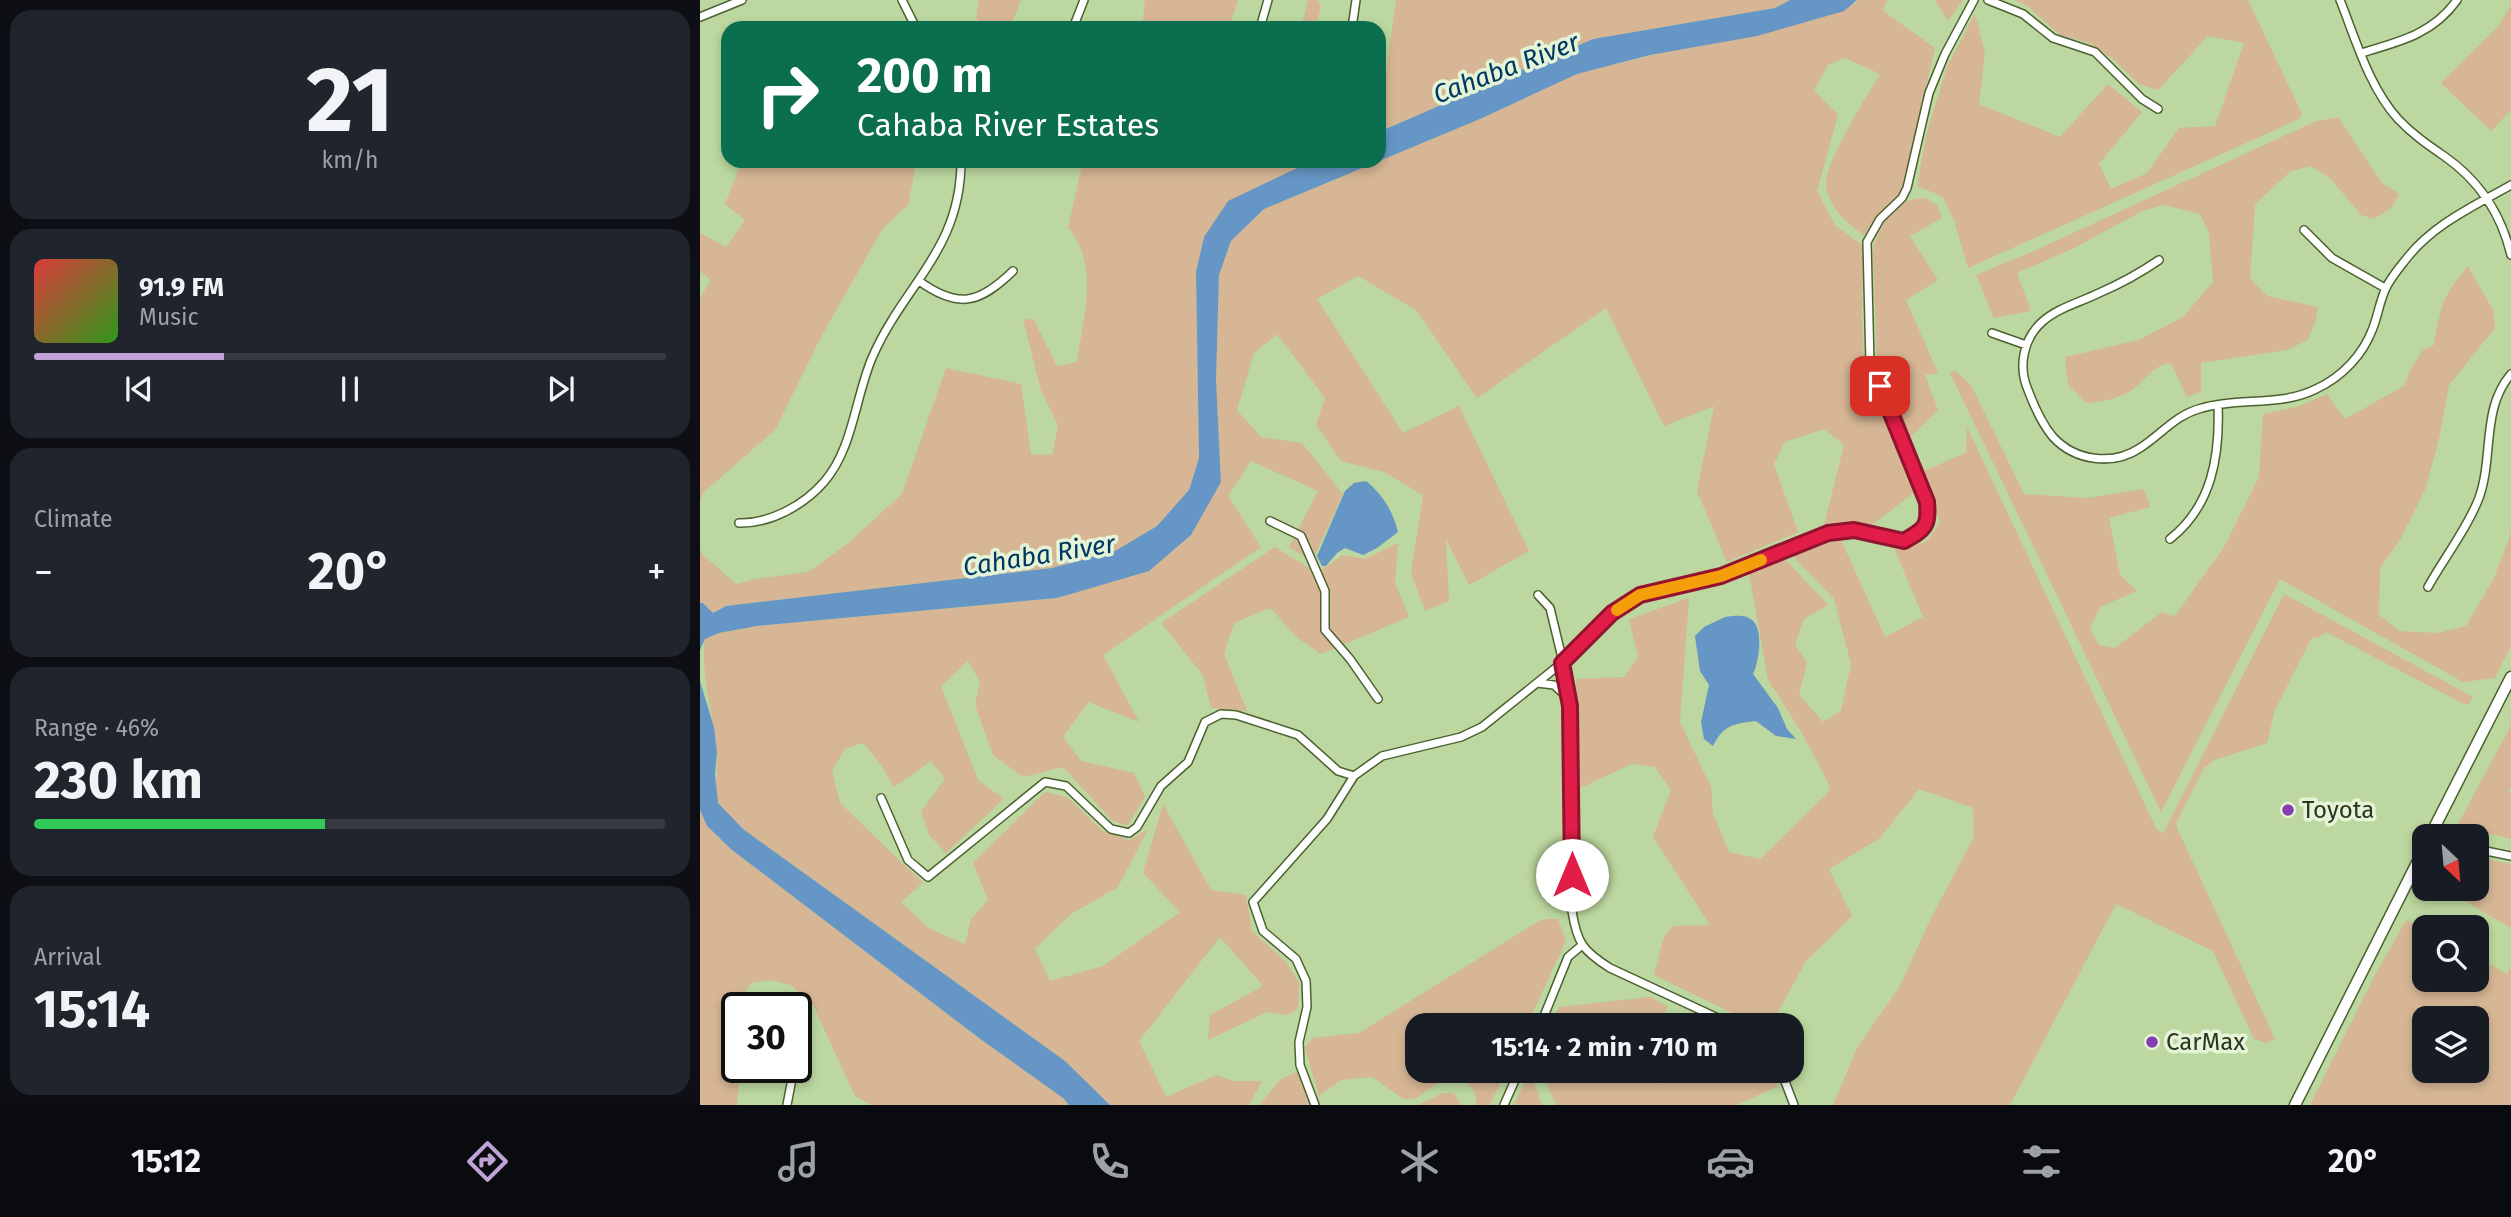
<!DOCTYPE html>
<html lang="en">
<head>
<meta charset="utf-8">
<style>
  :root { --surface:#171b24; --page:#20242c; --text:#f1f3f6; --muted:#9ea1a6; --line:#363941; --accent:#c0a2d7 }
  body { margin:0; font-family:"Fira Sans",sans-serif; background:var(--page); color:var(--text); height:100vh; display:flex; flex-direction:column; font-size:26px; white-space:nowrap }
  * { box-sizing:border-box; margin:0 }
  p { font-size:23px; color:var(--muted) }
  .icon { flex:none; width:38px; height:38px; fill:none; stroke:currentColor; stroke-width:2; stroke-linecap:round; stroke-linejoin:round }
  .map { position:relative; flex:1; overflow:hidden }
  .sheet { display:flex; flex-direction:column; gap:10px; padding:10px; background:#0d0f14; width:700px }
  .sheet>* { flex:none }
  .banner { position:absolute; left:21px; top:21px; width:665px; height:147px; border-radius:21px; box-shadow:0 4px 10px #0003; background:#0b6e4f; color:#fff; overflow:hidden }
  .needle { width:46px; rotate:154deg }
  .tools { position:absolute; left:1712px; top:824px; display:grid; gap:14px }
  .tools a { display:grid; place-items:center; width:77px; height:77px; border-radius:14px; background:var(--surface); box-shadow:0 4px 10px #0003; font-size:35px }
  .speed { position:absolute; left:21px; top:992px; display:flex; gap:14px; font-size:35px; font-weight:700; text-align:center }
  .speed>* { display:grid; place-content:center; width:91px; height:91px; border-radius:50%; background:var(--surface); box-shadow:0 4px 10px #0003; line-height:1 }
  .speed .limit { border:4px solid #111; border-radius:10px; background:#fff; color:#111 }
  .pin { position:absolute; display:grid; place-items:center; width:60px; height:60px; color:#fff; margin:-30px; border-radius:14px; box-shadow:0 4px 10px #0006 }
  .me { position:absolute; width:77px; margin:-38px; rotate:0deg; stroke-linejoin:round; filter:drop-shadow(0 0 5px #0008) }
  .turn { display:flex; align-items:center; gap:24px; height:147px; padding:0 21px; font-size:32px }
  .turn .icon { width:91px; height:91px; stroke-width:2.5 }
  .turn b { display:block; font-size:49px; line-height:60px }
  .big { font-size:52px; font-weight:700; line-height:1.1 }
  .sheet .card { flex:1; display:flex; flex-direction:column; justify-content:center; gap:10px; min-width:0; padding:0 24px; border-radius:21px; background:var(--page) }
  .sheet .dial { align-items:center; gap:0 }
  .dial b { font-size:91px; line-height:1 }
  .song { display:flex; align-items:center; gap:21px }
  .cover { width:84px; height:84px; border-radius:10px; background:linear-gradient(135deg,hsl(0 70% 55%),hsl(110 70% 35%)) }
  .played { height:7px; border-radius:4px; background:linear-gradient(90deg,var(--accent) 30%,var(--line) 30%) }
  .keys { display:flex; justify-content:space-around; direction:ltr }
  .heat { display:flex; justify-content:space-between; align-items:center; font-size:38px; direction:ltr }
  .charge { height:10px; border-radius:5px; background:linear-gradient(90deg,#34c759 46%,var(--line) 0) }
  .trip { position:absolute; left:705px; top:1013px; width:399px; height:70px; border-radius:21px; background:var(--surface); box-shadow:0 4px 10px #0003; font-weight:700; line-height:70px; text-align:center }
  .menu { display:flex; height:112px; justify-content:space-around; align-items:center; background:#090b0e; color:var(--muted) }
  .menu .icon { width:49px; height:49px }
  .menu .selected { color:var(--accent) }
  .menu b { font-size:32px; color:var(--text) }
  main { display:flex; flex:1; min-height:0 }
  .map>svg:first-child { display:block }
</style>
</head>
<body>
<main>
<section class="sheet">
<div class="card dial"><b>21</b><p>km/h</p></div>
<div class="card">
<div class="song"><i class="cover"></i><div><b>91.9 FM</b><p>Music</p></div></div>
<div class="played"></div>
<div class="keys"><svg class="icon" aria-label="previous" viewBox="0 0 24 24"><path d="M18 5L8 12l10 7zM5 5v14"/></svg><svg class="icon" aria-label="pause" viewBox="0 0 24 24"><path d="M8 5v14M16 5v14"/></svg><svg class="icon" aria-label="next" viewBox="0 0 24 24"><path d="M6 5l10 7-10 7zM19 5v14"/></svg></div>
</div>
<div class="card"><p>Climate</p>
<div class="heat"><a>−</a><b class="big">20°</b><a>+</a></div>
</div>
<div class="card"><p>Range · 46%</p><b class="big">230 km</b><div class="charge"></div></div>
<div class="card"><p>Arrival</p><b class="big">15:14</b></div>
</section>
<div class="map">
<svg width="1811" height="1105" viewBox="0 0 1811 1105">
  <rect width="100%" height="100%" fill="#bcd79f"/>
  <path fill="#d6b694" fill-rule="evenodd" d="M 279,0 L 321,0 L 310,28 L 285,28 L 276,18 Z
    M 445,0 L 538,0 L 529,28 L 442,28 Z
    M 608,0 L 618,0 L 621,6 L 616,28 L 601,28 Z
    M 696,0 L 1090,0 L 1075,8 L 893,39 L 679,132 L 679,92 L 684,86 Z
    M 1157,0 L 1187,0 L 1183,11 L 1235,48 L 1205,177 L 1197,198 L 1176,217 L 1164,235 C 1147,224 1127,206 1126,183 C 1126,161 1167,96 1180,74 L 1145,58 L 1128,65 L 1114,91 L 1138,115 L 1117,191 L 1135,225 L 1163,246 L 1162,313 L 1164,363 L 1218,490 L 1170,526 L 1124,525 L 1144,445 L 1124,429 L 1085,442 L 1074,464 L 1098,532 L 1027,562 L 997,491 L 1014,406 L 964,426 L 906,308 L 777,398 L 716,310 L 658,276 L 617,299 L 703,433 L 759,406 L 829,551 L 769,585 L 746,539 L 749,601 L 725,611 L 711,573 L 723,495 L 684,472 L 641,461 L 616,425 L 625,398 L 577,334 L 554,353 L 537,410 L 561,437 L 602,443 L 643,494 L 612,562 L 589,547 L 618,491 L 551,461 L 528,496 L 561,547 L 403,655 L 439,722 L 388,702 L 363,737 L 381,761 L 434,773 L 445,797 L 427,826 L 412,820 L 363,767 L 323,777 L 293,755 L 275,705 L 280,682 L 268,661 L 241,686 L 278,780 L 304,799 L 246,853 L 229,835 L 221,812 L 245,779 L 231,761 L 194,787 L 182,766 L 163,743 L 145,749 L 132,771 L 140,803 L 223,883 L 201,902 L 228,928 L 265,944 L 271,919 L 288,900 L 273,863 L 345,792 L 367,797 L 403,831 L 429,840 L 448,829 L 418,887 L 371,914 L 335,949 L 350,981 L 403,966 L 480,912 L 443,873 L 463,804 L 511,890 L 546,895 L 552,931 L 586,962 L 599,983 L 598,1009 L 588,1015 L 567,1012 L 508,1040 L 510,1015 L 563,986 L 520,937 L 439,1041 L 466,1097 L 516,1075 L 533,1081 L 562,1081 L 549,1105 L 410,1105 L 365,1061 L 43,829 C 36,821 20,810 18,801 C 13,784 19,768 17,751 C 14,714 0,677 5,639 L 19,633 L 57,626 L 357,598 L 521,482 L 516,380 L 519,275 L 531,241 L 564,209 L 780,119 L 877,74 L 1156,3 Z
    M 1235,0 L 1263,0 L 1248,21 Z
    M 1315,0 L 1548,0 L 1602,114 L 1599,119 L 1268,268 L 1254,220 L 1242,196 L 1217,186 L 1227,132 L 1247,67 L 1275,14 L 1285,53 L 1279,104 L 1360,137 L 1408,84 L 1442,112 L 1399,164 L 1411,189 L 1447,173 L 1479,128 L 1515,126 L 1544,43 L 1508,36 L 1458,90 L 1439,84 L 1414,60 L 1390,43 L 1360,35 L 1326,5 Z
    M 1811,5 L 1811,110 L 1791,131 L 1741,83 L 1798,27 Z
    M 1638,117 L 1682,183 L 1699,194 L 1691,208 L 1674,219 L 1661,215 L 1630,178 L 1611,166 L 1591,171 L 1555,204 L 1550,279 L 1567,296 L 1618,307 L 1616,319 L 1608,340 L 1587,350 L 1501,363 L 1501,392 L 1487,397 L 1471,363 C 1450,366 1446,381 1430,391 C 1417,399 1401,402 1386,403 L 1368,385 L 1365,357 L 1439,340 L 1483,317 L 1513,282 L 1509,233 L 1500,214 L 1464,205 L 1442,211 L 1374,248 L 1317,273 L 1331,311 L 1294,318 L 1276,275 L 1334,251 L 1614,122 Z
    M 42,161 L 183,161 L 183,167 L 216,164 L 208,205 L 183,228 L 122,335 L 75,430 L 4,492 L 0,500 L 0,298 L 11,280 L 0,271 L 0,233 L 26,247 L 45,220 L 25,204 Z
    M 385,161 L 612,161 L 600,166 L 504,237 L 496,272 L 499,458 L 489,490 L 457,526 L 415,551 L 352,568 L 26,606 L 13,613 L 3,603 L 0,603 L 0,550 L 3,555 L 36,584 L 55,579 L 108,572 L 146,545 L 202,494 L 246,368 L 321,384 L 331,454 L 352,455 L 358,425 L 341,391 L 323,319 L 334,320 L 357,366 L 377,362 C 383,320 400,262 368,228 L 381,169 Z
    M 1225,198 L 1237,205 L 1242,218 L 1210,236 L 1238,280 L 1206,300 L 1238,373 L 1225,375 L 1238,410 L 1210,437 L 1177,361 L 1173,251 C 1177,232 1189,209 1208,201 C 1212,199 1220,199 1225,198 Z
    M 1768,266 L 1793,310 L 1795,328 L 1749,385 L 1738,443 L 1725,490 L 1700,540 L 1680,568 L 1679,615 L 1699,631 L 1738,633 L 1766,626 L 1794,578 L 1811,533 L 1811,646 L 1795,678 L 1763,682 L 1580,579 L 1461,812 L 1250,373 L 1255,371 L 1271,385 L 1324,494 L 1387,498 L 1444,489 L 1450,507 L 1409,518 L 1420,575 L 1437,591 L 1400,607 L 1390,629 L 1399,645 L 1415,648 L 1462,612 L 1474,617 L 1523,549 L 1559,477 L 1563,414 L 1597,407 L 1627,394 L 1645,419 L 1704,386 L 1710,370 L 1723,350 L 1734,345 C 1741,305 1742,296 1768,266 Z
    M 1267,427 L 1456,828 L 1463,834 L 1584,594 L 1773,697 L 1769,704 L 1764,704 L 1626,632 L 1618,638 L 1612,637 L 1575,710 L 1567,743 L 1514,760 L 1504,768 L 1477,821 L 1477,828 L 1575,1039 L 1567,1043 L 1554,1039 L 1513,951 L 1416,904 L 1310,1105 L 1133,1105 L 1157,1048 L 1200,986 L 1230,920 L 1274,837 L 1273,808 L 1219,789 L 1180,838 L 1129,869 L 1152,916 L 1106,961 L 1071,1025 L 1057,1025 L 954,975 L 963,939 L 973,926 L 1010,925 L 953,837 L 971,790 L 955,767 L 932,764 L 880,788 L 876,679 L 924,677 L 938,657 L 929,619 L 989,598 L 980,722 L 1011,787 L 1013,814 L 1029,852 L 1060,859 L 1130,791 L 1127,780 L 1099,728 L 1068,680 L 1049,573 L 1084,558 L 1128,605 L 1104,619 L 1095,644 L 1107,663 L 1099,695 L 1123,722 L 1141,711 L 1151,664 L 1134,599 L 1092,555 L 1140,538 L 1185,637 L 1223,617 L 1195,550 L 1226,542 L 1240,523 L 1224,471 L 1266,453 Z
    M 698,543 L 695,583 L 709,617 L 621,654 L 598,638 L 570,608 L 534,623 L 524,654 L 547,711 L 511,708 L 503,675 L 461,623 L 575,547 L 617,573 L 643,555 L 665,559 Z
    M 1811,725 L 1811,787 L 1808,791 L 1811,794 L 1811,839 L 1757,826 Z
    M 0,810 L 7,826 L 32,850 L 279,1038 L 363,1098 L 369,1105 L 171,1105 L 155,1096 L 113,1005 L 91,985 L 69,980 L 51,983 L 35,1007 L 37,1068 L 40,1068 L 37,1105 L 0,1105 Z
    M 1776,857 L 1811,864 L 1811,928 L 1744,889 L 1776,889 Z
    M 842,919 L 858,919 L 866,941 L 827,1025 L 718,1026 L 718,1071 L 806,1071 L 790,1105 L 777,1105 L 774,1090 L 762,1078 L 747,1077 L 716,1098 L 704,1099 L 672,1077 L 641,1080 L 619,1096 L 605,1048 L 613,1038 L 659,1033 Z
    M 1706,920 L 1724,929 L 1724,980 L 1776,980 L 1776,956 L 1807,974 L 1811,967 L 1811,1105 L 1610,1105 L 1675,975 ZM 1724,1018 L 1776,1018 L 1776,1071 L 1724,1071 Z
    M 951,997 L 968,1007 L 957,1025 L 851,1025 L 859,1007 Z
    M 600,1070 L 613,1105 L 559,1105 L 581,1079 Z
    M 830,1071 L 842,1105 L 814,1105 Z
    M 841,1071 L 935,1071 L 960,1084 L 968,1071 L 1070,1071 L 1078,1086 L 1037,1105 L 856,1105 Z
    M 743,1093 L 754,1093 L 761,1105 L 718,1105 Z"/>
  <path fill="#6696c5" d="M 1090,0 L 1157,0 L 1144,11 L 1057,36 L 950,55 L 877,74 L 780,119 L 564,209 L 531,241 L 519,275 L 516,380 L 521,482 L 491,535 L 449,571 L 357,598 L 57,626 L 19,633 L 5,639 L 0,650 L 0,603 L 3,603 L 13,613 L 26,606 L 352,568 L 415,551 L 457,526 L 489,490 L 499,458 L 496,272 L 504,237 L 528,201 L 612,161 L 679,161 L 679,132 L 893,39 L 1075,8 Z
    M 666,481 C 682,494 693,511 698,532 L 677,548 L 663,555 L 645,548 L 637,553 L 626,566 L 622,566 L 617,556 L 645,491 L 654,483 Z
    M 1025,617 C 1033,616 1045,614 1052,620 C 1064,630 1059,662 1053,674 L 1078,708 L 1087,729 L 1096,739 L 1076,736 L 1056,721 C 1034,724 1024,724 1013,746 L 1004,739 L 1001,722 L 1009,685 L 1000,671 L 995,636 L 1004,627 Z
    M 0,681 L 14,727 L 17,752 L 15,775 L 18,803 L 43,829 L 365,1061 L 410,1105 L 369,1105 L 363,1098 L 279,1038 L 32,850 L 7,826 L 0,810 Z"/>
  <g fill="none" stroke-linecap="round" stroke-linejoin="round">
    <defs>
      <path id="street" d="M 202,0 L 216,28
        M 1288,0 L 1323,14 L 1353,38 L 1395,52 L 1442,99 L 1458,109
        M 1640,0 C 1656,40 1669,87 1698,119 C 1712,134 1728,145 1744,156 C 1780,181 1801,213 1811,255
        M 0,17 L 42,0
        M 373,28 L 384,0
        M 560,28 L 568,0
        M 652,28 L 656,0
        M 1661,53 C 1699,42 1733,34 1757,0
        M 1604,230 L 1632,258 L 1685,288
        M 1459,260 C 1440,273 1420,284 1399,293 C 1381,302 1357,308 1342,322 C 1323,339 1318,367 1328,390 C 1334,406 1342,424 1353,437 C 1375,461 1413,466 1440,448 C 1462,434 1475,415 1502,408 C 1539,397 1580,407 1616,389 C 1642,377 1663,355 1673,328 C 1678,315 1680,300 1686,288 C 1691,277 1700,267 1707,258 C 1734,224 1774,206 1811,185
        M 219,281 C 258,309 279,304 313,271
        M 1292,333 L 1326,345
        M 570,521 L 601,536 L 625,591 L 625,630 L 650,659 L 678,699
        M 39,523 C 70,524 104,505 124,482 C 153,449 155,398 172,358 C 204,284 261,250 261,161
        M 1470,539 C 1512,506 1520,456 1518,405
        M 1728,587 C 1744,558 1767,529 1779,498 C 1794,456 1781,409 1811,374
        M 838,595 L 850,608 L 863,662
        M 862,663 L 870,706 L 872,911 C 877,943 883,951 910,968 L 1035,1026
        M 837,683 L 854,685 L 866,696
        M 181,798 L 208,860 L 228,877 L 345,782 L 366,786 L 411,829 L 429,833 L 437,827 L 461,786 L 488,762 L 505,722 L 521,714 L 536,715 L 598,735 L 638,771 L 654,776
        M 1776,849 L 1811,856
        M 840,1026 L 868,957 L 881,946
        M 96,1053 L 98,1042
        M 1081,1071 L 1094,1105
        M 87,1105 L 94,1068
        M 615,1105 L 600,1065 L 599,1042 L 607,1007 L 606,981 L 596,959 L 563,931 L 553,902 L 627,819 L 654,776 L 682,756 L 761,737 L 782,727 L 863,662 L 912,613 L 941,595 L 1021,576 L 1128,533 L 1154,530 L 1204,541 C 1225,529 1229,527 1227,502 L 1170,363 L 1167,242 L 1180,219 L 1202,198 L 1207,188 L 1229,93 L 1245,54 L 1274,0
        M 804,1105 L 819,1071"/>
      <path id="secondary" d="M 1730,836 L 1811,677
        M 1595,1105 L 1724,849"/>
    </defs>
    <use href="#street" stroke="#4b6230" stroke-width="10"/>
    <use href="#secondary" stroke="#4b6230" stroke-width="13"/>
    <use href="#street" stroke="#fff" stroke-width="7"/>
    <use href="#secondary" stroke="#fff" stroke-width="10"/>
  </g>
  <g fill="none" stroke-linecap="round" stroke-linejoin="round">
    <defs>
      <path id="route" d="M 872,875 L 870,706 L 862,663 L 912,613 L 940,595 L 1021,576 L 1128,533 L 1154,530 L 1204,541 C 1225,529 1229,527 1227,502 L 1180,386"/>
    </defs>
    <use href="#route" stroke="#92132f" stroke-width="18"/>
    <use href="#route" stroke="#e11d48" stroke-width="12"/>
    <path stroke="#f59e0b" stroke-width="12" d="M 917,610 L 940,595 L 1021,576 L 1061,560"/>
  </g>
  <g fill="#843fb2" stroke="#e5f3d7" stroke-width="2.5">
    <circle cx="1588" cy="810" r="7"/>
    <circle cx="1452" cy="1042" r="7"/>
  </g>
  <g text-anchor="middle" stroke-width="7" stroke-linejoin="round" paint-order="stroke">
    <g font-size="24" fill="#2b3620" stroke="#e5f3d7" text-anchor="start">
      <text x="1602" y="818">Toyota</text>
      <text x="1466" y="1050">CarMax</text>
    </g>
    <g font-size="26" font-style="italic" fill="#003864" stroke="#e5f3d7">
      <text transform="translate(806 68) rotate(-21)" y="9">Cahaba River</text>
      <text transform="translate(339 555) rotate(-9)" y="9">Cahaba River</text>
    </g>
  </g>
</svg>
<div class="tools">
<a><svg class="needle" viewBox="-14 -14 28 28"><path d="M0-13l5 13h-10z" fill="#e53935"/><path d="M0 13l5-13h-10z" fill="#9ea1a6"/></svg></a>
<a><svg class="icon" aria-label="search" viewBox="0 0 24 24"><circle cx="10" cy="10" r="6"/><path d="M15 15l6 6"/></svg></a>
<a><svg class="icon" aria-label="layers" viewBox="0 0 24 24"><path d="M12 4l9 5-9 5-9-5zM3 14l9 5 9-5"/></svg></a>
</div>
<div class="speed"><div class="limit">30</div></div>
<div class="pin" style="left:1180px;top:386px;background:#d93025"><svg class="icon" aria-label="arrive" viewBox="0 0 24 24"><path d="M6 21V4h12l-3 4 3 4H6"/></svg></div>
<svg class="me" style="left:872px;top:875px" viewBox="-20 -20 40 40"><circle r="19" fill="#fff"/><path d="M0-13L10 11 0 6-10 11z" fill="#e11d48"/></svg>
<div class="trip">15:14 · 2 min · 710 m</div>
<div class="banner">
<div class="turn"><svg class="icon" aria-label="right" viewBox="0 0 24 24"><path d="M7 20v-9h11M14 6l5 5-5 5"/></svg><div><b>200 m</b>Cahaba River Estates</div></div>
</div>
</div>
</main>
<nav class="menu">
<b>15:12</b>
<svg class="icon selected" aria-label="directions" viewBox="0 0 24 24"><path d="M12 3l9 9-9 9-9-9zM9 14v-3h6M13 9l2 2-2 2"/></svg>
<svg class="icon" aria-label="music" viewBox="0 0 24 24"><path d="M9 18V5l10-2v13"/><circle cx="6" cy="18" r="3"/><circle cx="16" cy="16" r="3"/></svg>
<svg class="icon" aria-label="phone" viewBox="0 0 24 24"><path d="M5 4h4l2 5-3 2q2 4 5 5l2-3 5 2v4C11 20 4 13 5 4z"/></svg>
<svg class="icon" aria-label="climate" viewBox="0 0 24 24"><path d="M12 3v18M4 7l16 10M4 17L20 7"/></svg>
<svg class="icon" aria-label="car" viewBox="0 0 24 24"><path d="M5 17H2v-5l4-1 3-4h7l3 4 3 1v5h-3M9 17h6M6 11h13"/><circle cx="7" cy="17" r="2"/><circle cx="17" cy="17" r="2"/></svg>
<svg class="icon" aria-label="filters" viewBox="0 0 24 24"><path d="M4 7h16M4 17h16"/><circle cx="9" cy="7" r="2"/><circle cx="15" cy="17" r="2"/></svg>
<b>20°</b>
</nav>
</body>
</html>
